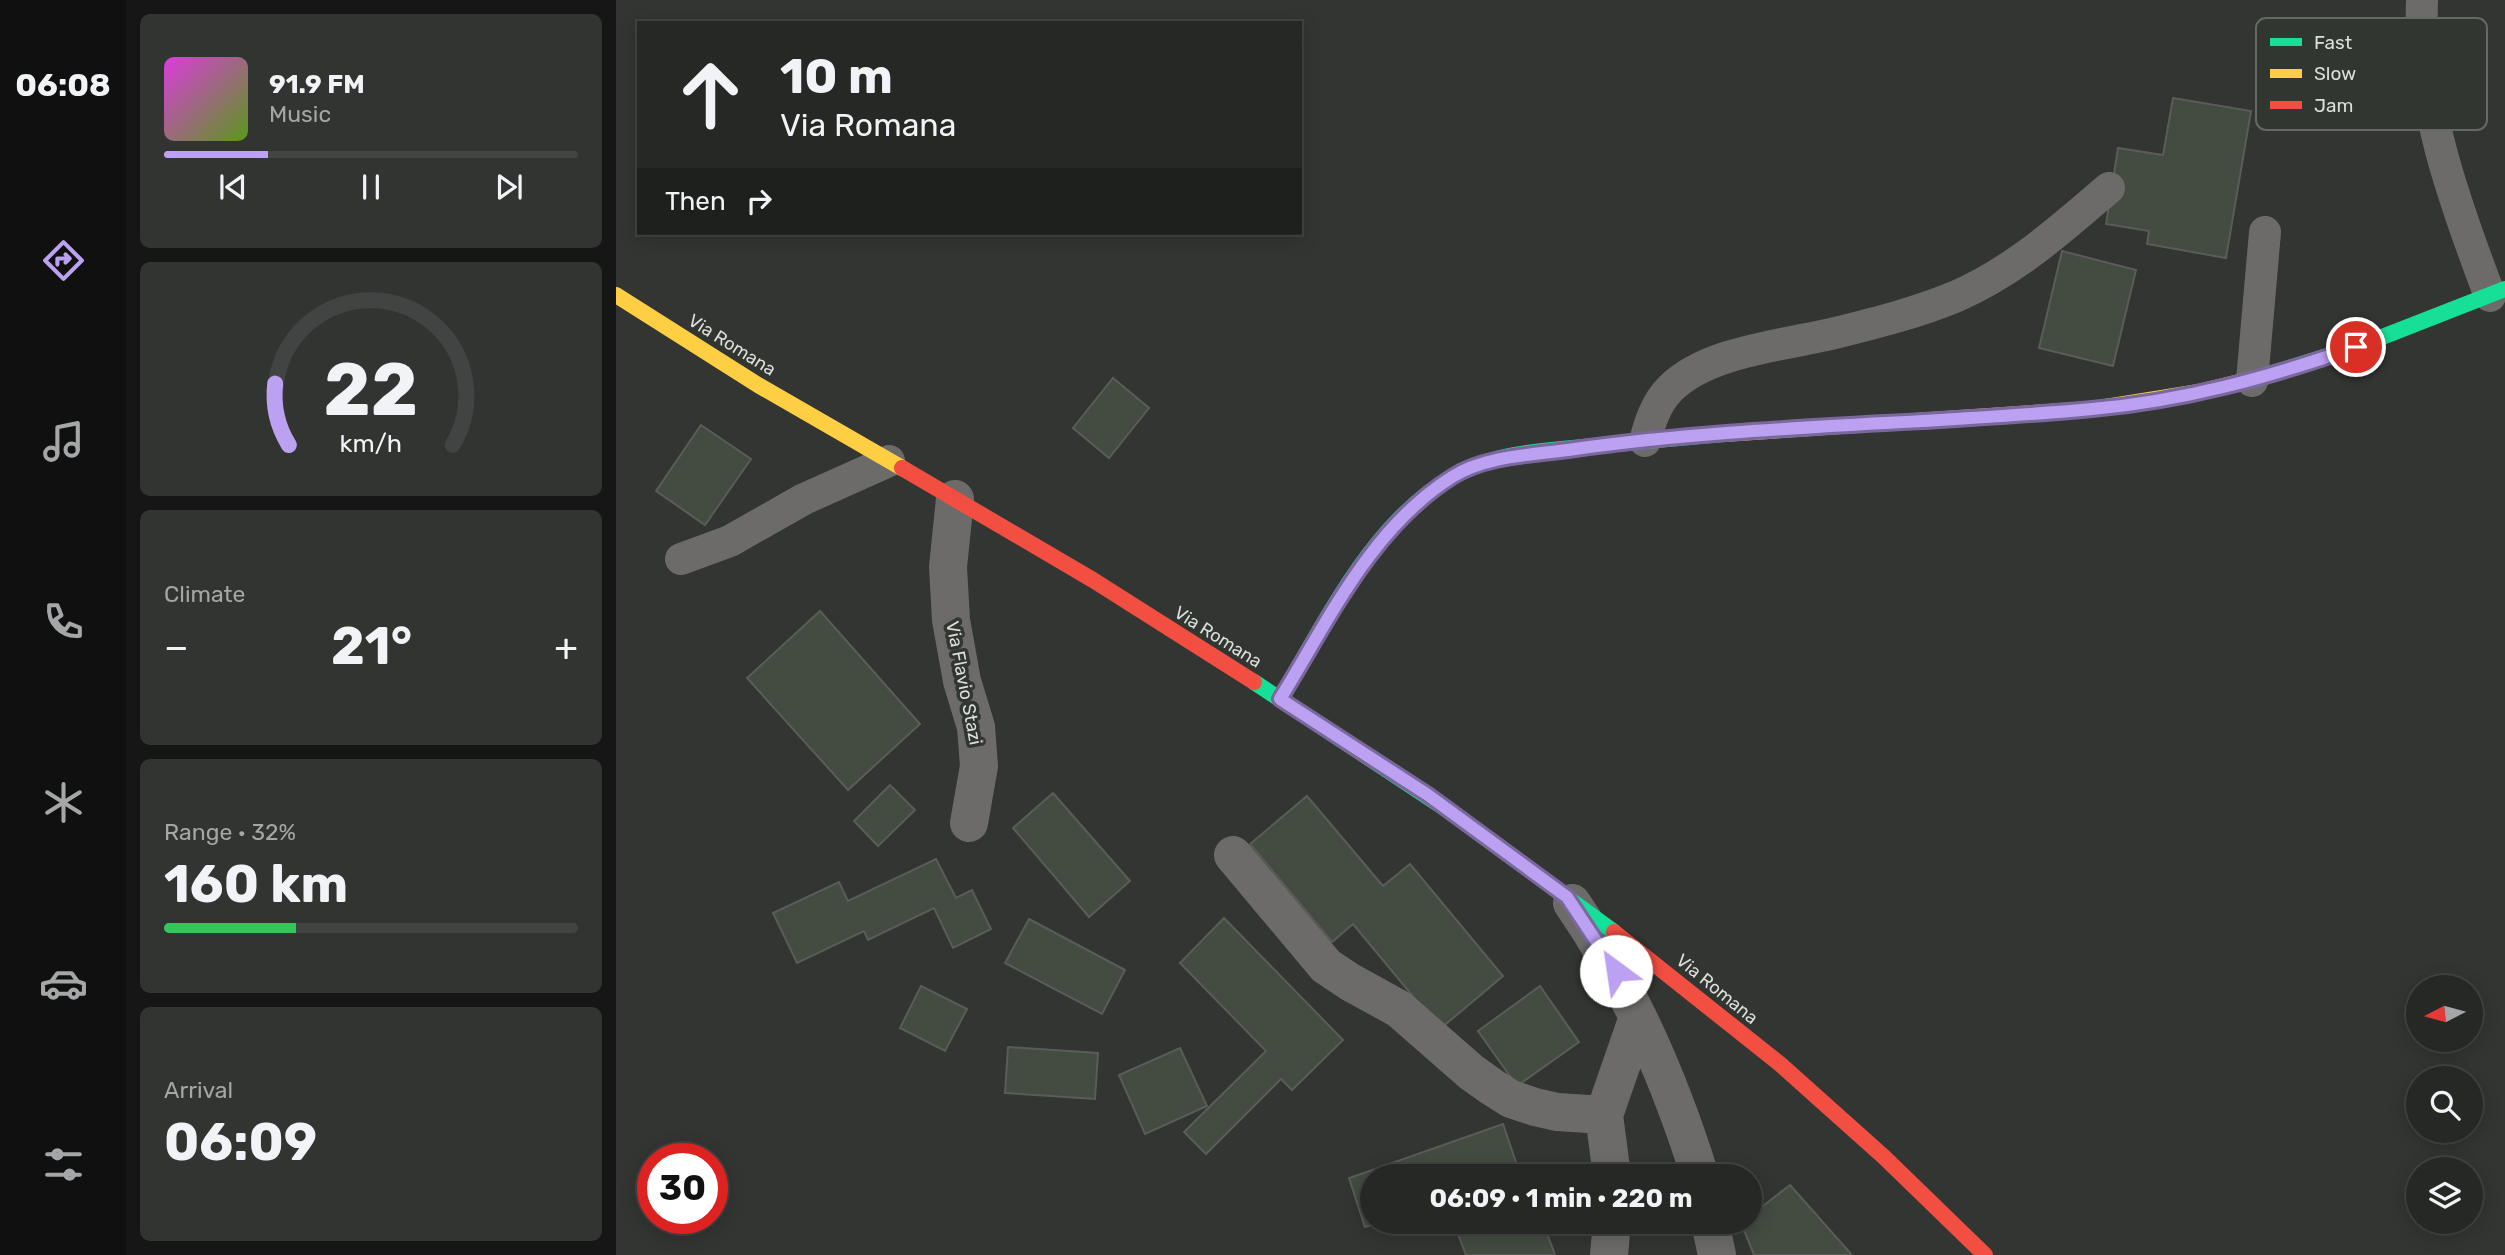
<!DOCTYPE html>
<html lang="en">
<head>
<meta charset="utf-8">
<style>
  :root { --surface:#262826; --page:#323432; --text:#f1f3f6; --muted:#a4a6a7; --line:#424443; --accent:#bca0f2 }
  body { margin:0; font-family:Rubik,sans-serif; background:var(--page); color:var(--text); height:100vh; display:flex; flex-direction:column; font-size:26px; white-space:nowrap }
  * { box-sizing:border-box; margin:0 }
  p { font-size:23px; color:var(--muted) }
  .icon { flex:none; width:38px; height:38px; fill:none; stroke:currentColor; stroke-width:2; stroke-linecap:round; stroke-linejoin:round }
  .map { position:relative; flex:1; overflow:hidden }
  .drawer { display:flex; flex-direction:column; gap:14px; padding:14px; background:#151615; width:490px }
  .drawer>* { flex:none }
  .guide { position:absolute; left:21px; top:21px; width:665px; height:214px; border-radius:0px; box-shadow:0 4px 18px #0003,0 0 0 2px var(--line); background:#262826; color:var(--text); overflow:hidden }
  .needle { width:46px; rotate:264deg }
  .controls { position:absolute; left:1790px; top:975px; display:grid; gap:14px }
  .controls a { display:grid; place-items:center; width:77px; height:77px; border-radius:50%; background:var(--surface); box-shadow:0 4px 18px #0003,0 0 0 2px var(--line); font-size:35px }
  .speed { position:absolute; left:21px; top:1143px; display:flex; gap:14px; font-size:35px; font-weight:700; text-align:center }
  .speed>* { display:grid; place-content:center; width:91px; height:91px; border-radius:50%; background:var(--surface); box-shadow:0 4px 18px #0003,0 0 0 2px var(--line); line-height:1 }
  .speed .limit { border:10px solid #d22; background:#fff; color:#111 }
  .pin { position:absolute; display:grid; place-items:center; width:60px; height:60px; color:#fff; margin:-30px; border:4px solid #fff; border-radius:50%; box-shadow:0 2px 7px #0007 }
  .me { position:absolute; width:77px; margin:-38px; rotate:329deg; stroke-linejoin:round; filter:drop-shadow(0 0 5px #0008) }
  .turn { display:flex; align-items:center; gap:24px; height:147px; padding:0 28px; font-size:32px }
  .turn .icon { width:91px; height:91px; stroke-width:2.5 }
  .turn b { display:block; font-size:49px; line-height:60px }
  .then { display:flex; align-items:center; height:66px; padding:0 28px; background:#0003; gap:14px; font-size:26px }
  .big { font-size:52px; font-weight:700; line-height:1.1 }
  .drawer .tile { flex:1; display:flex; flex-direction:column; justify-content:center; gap:10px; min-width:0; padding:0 24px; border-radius:10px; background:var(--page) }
  .drawer .dial { align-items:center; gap:0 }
  .dial svg { height:182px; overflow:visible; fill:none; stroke:var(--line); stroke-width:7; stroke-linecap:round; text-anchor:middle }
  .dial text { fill:var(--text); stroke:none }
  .song { display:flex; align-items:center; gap:21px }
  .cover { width:84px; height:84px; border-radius:10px; background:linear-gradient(135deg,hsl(300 70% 55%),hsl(90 70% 35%)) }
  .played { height:7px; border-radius:4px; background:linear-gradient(90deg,var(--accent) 25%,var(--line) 25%) }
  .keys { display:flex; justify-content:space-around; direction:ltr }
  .heat { display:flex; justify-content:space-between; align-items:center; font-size:38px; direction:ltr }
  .charge { height:10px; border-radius:5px; background:linear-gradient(90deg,#34c759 32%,var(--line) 0) }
  .trip { position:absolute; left:744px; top:1164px; width:402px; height:70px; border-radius:35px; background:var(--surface); box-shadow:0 4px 18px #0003,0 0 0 2px var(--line); font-weight:700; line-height:70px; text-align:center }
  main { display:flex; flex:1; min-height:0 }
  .dock { display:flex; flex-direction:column; width:126px; justify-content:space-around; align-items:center; background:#0f100f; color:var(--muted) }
  .dock .icon { width:49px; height:49px }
  .dock .selected { color:var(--accent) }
  .dock b { font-size:32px; color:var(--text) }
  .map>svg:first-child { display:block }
</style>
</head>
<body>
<main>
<nav class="dock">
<b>06:08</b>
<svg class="icon selected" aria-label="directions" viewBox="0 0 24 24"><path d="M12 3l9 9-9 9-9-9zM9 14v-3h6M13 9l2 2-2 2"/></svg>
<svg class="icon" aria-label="music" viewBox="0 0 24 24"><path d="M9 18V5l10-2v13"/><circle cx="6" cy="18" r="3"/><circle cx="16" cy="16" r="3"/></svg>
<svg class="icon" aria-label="phone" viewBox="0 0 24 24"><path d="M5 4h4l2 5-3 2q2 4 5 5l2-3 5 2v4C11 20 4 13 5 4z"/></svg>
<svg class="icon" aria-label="climate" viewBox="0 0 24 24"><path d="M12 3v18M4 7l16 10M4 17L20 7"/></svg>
<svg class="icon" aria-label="car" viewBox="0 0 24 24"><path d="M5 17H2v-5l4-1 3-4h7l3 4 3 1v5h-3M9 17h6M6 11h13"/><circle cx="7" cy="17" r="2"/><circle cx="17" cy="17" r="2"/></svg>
<svg class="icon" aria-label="filters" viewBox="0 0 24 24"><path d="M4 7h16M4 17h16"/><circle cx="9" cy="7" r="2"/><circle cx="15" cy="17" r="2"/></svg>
</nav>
<section class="drawer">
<div class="tile">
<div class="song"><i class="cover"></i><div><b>91.9 FM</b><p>Music</p></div></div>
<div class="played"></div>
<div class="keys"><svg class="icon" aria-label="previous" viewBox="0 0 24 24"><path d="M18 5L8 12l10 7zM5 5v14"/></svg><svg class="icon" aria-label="pause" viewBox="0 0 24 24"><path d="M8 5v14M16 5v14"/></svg><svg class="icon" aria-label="next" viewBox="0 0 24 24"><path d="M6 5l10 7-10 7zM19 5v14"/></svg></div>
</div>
<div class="tile dial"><svg viewBox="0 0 100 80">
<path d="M14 69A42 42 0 1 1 86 69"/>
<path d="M14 69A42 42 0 0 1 8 42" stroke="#bca0f2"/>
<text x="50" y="56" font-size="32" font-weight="700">22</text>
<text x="50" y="72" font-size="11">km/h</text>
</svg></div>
<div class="tile"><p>Climate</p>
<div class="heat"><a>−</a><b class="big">21°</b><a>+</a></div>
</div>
<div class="tile"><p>Range · 32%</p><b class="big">160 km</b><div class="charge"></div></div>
<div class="tile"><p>Arrival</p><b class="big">06:09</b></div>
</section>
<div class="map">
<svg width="1889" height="1255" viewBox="0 0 1889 1255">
  <rect width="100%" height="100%" fill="#333532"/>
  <path fill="#444c42" stroke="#5a5c59" stroke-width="2" d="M 1557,98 L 1635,111 L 1610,258 L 1531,244 L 1533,231 L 1490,224 L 1502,148 L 1547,155 Z
    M 1446,251 L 1520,270 L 1497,366 L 1423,348 Z
    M 497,378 L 533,408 L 493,458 L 457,428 Z
    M 85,425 L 135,459 L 89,525 L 40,491 Z
    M 204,611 L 304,724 L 232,790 L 131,678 Z
    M 274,785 L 299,810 L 262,846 L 238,821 Z
    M 437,793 L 514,881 L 473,917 L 397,828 Z
    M 691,796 L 767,886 L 794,864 L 887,976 L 824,1029 L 737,924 L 716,942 L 634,844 Z
    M 320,859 L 340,898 L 356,890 L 375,929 L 337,948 L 318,908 L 252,940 L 248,931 L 181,963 L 157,913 L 223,882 L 232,901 Z
    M 608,918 L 727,1040 L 676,1090 L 665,1079 L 590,1154 L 568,1132 L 650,1051 L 564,963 Z
    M 413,919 L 509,970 L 486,1014 L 389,963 Z
    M 305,986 L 351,1009 L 329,1051 L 284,1028 Z
    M 924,986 L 963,1042 L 901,1086 L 862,1031 Z
    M 392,1047 L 482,1053 L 479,1099 L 389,1093 Z
    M 564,1048 L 591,1106 L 529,1134 L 503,1075 Z
    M 887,1124 L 904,1174 L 898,1176 L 756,1176 L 756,1222 L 765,1222 L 749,1227 L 733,1178 Z
    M 1174,1185 L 1236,1255 L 1138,1255 L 1125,1223 L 1134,1222 L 1134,1216 Z
    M 845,1222 L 927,1222 L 939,1255 L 850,1255 L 838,1224 Z"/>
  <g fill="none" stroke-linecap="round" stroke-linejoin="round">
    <path stroke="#6c6b6a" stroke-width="32" d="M 1806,0 C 1802,102 1838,201 1874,296
      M 1636,381 L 1649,232
      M 1029,441 C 1034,422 1040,403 1054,389 C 1091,351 1170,345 1219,333 C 1260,323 1303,312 1341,296 C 1400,270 1445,229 1493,188
      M 65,559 L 114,541 L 188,499 L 273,461"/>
    <path stroke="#6c6b6a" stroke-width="38" d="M 339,499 L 332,567 L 335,620 L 346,681 L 360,727 L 363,766 L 353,823
      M 617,855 L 710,966 L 734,982 L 783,1009 L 855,1072 L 876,1087 L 895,1099 L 919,1107 L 941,1112 L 988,1115
      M 956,903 C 1014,987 1054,1080 1084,1176
      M 996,1176 L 988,1115 L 1022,1017
      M 1094,1222 L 1101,1255
      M 993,1255 L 996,1222"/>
    <path stroke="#16e098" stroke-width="16" d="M 1644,377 L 1738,348 L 1889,289
      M 638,682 L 830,809 L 998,932
      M 664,699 C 710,622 758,519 840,475 C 881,452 934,450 980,446 C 1023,442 1066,437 1108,434"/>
    <path stroke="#ffcf43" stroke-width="16" d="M 0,295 L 142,385 L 286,468
      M 1108,434 L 1477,409 L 1583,392 L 1644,377"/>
    <path stroke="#f24e42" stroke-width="16" d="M 286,468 L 477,580 L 638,682
      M 998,932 L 1164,1064 L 1268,1157 L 1369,1255"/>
  </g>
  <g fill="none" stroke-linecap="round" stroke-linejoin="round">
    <defs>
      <path id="route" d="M 1000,971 L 951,897 L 812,795 L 664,699 C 713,620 755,528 836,477 C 870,455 920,455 959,449 C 1130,425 1304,425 1476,409 C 1568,401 1654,377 1740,347"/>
    </defs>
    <use href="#route" stroke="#7a689d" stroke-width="18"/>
    <use href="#route" stroke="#bca0f2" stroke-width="12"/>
  </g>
  <g text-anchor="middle" stroke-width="7" stroke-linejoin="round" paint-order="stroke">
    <g font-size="18" fill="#dcdfdb" stroke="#323631">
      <text transform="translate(116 345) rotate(32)" y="6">Via Romana</text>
      <text transform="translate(602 637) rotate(32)" y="6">Via Romana</text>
      <text transform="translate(348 683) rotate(79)" y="6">Via Flavio Stazi</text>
      <text transform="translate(1101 989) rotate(39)" y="6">Via Romana</text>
    </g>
  </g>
  <rect x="1640" y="18" width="231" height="112" rx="10" fill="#323631" stroke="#656964" stroke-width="2"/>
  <rect x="1654" y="38" width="32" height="8" fill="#16e098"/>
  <rect x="1654" y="69" width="32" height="9" fill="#ffcf43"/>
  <rect x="1654" y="101" width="32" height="8" fill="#f24e42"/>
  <g font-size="19" fill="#dcdfdb">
    <text x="1698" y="49">Fast</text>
    <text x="1698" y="80">Slow</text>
    <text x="1698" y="112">Jam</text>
  </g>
</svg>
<div class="controls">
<a><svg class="needle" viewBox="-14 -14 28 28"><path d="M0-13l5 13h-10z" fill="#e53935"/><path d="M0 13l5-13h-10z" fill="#a4a6a7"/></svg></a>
<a><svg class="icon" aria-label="search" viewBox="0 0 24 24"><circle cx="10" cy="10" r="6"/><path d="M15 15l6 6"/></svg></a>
<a><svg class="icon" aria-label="layers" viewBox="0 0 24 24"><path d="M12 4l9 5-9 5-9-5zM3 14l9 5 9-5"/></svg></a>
</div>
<div class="speed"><div class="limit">30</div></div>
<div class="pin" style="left:1740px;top:347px;background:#d93025"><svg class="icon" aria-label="arrive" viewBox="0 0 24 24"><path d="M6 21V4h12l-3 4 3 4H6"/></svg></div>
<svg class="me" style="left:1000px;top:971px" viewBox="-20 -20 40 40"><circle r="19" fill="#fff"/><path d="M0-13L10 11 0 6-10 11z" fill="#bca0f2"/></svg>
<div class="trip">06:09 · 1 min · 220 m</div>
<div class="guide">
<div class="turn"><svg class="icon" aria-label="ahead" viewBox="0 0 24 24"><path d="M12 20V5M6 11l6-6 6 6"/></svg><div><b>10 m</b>Via Romana</div></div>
<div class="then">Then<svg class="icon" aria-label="right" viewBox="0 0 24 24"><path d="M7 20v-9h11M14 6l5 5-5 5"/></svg></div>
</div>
</div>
</main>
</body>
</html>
